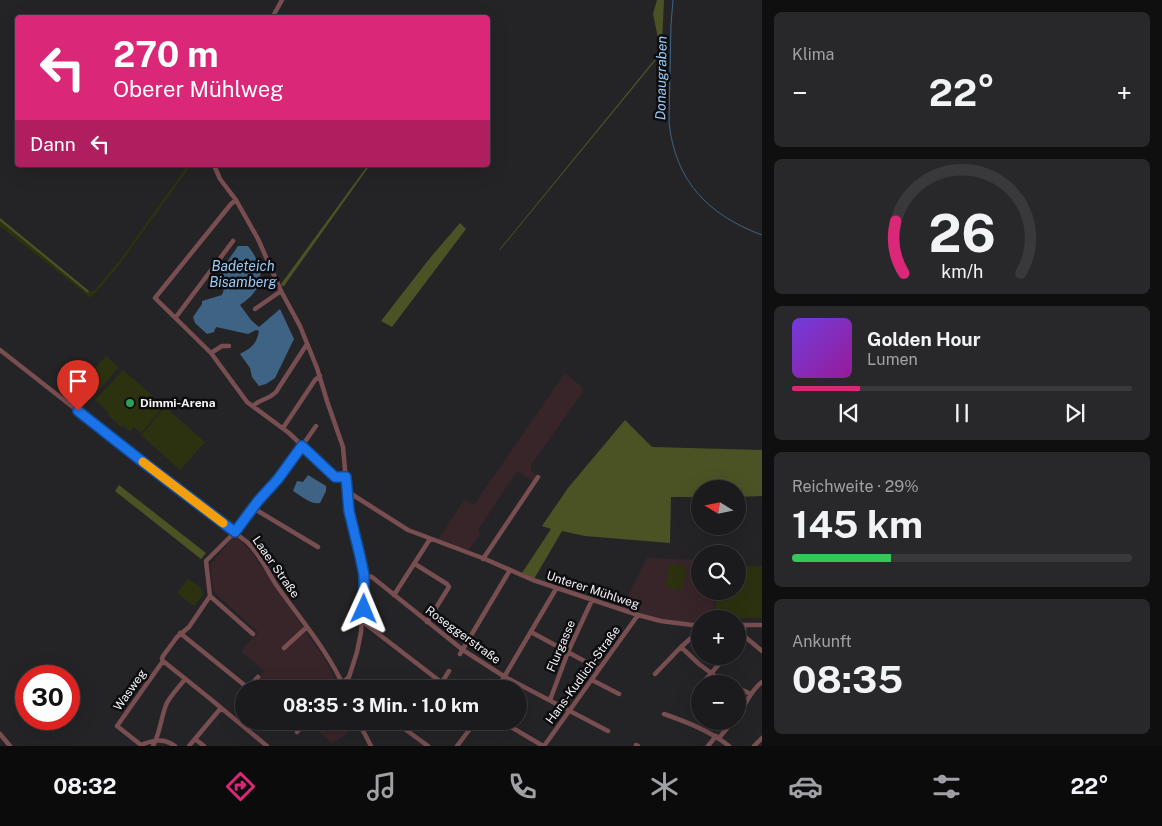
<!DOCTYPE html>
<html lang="de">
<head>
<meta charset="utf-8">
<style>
  :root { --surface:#1b1b1d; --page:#28282a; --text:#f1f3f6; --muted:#a0a1a4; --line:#39393b; --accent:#db2777 }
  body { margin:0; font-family:"Public Sans",sans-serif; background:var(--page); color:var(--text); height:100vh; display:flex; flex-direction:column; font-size:19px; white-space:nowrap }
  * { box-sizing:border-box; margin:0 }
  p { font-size:16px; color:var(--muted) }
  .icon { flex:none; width:28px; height:28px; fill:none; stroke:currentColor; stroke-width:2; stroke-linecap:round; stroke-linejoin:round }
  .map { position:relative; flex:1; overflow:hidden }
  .drawer { display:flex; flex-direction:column; gap:12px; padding:12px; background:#0f0f10; width:400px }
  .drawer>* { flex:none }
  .hud { position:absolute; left:15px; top:15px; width:475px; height:152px; border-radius:5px; box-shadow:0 5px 20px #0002,0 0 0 1px var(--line); background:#db2777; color:#fff; overflow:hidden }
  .needle { width:32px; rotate:280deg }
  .tools { position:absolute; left:691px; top:480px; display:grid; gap:10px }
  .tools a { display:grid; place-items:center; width:55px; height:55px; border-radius:50%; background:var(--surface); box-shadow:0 5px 20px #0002,0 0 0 1px var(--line); font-size:25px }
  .speed { position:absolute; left:15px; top:665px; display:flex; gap:10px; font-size:25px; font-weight:700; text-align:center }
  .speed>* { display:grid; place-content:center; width:65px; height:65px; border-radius:50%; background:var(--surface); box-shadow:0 5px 20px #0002,0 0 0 1px var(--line); line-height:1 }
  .speed .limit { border:8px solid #d22; background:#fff; color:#111 }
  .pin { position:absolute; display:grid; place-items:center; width:42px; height:42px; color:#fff; margin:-51px -21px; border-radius:50% 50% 50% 0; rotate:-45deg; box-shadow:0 0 5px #0007 }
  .pin .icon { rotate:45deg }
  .me { position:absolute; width:55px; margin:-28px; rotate:1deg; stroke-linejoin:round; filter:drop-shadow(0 0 4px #0008) }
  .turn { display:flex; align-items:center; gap:18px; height:105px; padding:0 15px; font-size:22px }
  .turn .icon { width:65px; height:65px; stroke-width:2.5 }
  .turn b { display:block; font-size:35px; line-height:42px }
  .then { display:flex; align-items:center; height:48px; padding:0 15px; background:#0003; gap:10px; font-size:19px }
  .big { font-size:38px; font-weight:700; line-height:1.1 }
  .drawer .card { flex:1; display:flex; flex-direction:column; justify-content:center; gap:8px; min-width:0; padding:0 18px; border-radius:8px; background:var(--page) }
  .drawer .dial { align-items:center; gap:0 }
  .dial svg { height:130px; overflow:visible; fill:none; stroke:var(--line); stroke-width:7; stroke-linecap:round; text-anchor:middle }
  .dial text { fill:var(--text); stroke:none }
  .song { display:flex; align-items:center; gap:15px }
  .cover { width:60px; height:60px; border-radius:8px; background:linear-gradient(135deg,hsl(260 70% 55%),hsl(300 70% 35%)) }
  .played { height:5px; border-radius:2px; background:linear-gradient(90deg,var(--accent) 20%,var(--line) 20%) }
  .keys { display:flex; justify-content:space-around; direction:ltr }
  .heat { display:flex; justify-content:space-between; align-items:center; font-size:28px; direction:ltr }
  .charge { height:8px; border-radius:4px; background:linear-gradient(90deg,#34c759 29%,var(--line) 0) }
  .trip { position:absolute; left:235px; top:680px; width:292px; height:50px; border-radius:25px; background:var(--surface); box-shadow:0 5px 20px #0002,0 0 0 1px var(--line); font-weight:700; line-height:50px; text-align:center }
  .menu { display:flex; height:80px; justify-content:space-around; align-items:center; background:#0b0b0c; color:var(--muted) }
  .menu .icon { width:35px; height:35px }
  .menu .current { color:var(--accent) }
  .menu b { font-size:22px; color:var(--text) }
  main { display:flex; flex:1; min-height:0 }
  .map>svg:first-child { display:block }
</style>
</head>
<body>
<main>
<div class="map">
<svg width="762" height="746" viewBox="0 0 762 746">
  <rect width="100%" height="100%" fill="#242427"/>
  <path fill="#38252a" d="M 565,373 L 583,388 L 582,393 L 531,465 L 531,471 L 537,475 L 533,481 L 517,471 L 478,530 L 481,533 L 469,550 L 448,545 L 438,540 L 464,500 L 474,505 Z
    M 235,535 L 253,554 L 324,658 L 334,678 L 337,689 L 270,689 L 258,678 L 264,671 L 241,651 L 258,632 L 214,592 L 210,565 Z
    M 647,558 L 700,560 L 700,591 L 715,591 L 714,619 L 700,619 L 700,624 L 677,621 L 654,617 L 622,608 Z
    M 306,721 L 344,721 L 348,734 L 332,743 Z"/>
  <path fill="#2c3210" d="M 188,165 L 191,165 L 117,268 L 91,298 L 0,226 L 0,221 L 87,292 L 89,291 L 94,291 L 120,260 Z
    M 106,356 L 119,367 L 83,408 L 70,396 Z
    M 123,370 L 164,406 L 141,433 L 134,427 L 130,431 L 123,425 L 121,427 L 108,415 L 109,413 L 95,400 Z
    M 165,407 L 205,442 L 180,470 L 141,435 Z
    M 670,563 L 687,567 L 682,590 L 665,587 Z
    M 738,566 L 762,566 L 762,618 L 715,618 L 716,591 L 738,591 Z
    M 188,579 L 200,587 L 204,593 L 194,606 L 177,593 Z"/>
  <path fill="#4b5325" d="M 657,0 L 664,0 L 662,43 L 659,43 L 653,14 Z
    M 655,59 L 656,60 L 500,250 L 499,250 Z
    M 368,165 L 370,165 L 284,286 L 282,286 L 281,284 Z
    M 0,218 L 89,291 L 88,293 L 0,221 Z
    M 460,223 L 466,229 L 392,327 L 381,321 L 430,258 Z
    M 625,420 L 652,447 L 762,450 L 762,496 L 738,497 L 738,489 L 700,489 L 700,497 L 671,497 L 670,543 L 585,536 L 562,531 L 534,579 L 522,573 L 551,529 L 542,526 L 568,488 Z
    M 119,485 L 206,553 L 201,559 L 115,491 Z"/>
  <path fill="#3e6384" d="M 238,246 L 248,246 C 266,269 265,289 240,305 L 251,320 L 259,327 L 280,309 L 294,339 L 275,378 L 266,384 L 259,386 L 252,377 L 250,368 L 240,354 C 252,347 256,345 259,331 L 256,330 L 248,334 L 216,327 L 214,332 L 207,334 L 195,323 L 193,317 L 202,304 L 202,301 L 222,295 L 224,289 L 228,283 L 224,283 L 221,280 L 220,272 Z
    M 308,475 L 326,486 L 326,491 L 320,503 C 311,505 301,496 293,491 L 297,481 L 303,482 Z"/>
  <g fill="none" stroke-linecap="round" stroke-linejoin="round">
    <path stroke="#3e6384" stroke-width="1" d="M 673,0 L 671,25 L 669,122 C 675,181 708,215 762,235"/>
    <path stroke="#784e51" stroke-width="4.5" d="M 272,18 L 282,0
      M 214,165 L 220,179 L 236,200 L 258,239 L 281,291 L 300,326 L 317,368 L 327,401 L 343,447 L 348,504 L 363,568 L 364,596 L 361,632 L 357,652 L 349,677 L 336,689
      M 236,200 L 231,204 L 155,298 L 211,353 L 247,402 L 289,433 L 335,477 L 347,477
      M 255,309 L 281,291
      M 176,317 L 233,241
      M 0,350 L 148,466 L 247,542 C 260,554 267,571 277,586 C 301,620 328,651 345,689
      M 211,353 L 222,346 L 229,346
      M 253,406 C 260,399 268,400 276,392 L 307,344
      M 283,428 L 315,380 L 320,376
      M 348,494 L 353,495 L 408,530 L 485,559 L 533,580 L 638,615 L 661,621 L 700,626
      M 253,508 L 318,547
      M 483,559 L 538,477
      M 415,564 L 447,584 L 449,587 L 427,622
      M 364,575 L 372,577 L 463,650 L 505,677 L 608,731
      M 394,595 L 430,539
      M 363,622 L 450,689
      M 738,625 L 762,625
      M 744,625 L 744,636 L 762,651
      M 531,632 L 599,669
      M 180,633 L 248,688 L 258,677
      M 253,634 L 210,596 L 206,561 L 232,535 L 258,501 L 279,479 L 316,426
      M 738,643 L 744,636
      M 681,647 L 699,664 L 726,684
      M 284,648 L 307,627
      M 460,654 L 510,570
      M 163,661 L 208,697 L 267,746
      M 655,674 L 681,647 L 700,630
      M 592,680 L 619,694
      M 702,684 L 726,656
      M 738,688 L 751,694
      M 436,689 L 444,679 L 449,671
      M 497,689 L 556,589
      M 695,692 L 700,686
      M 550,700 L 568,652 L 592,600
      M 664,714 C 687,722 710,731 729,746
      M 738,715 C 746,704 751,690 762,682
      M 358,721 L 371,746
      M 394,721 L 428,746
      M 501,721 L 543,746
      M 297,732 L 306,721
      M 0,734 L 10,746
      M 719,738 L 733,721
      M 195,739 L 204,746
      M 636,745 L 638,746
      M 153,746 C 160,733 161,718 166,705 C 169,697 180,686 185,679
      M 175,746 C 164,738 153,740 141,745 L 117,726 L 163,661 L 162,659 L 163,656 L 177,637 L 189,627 L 210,596
      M 189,746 L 221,708
      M 457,746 L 476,721
      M 544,746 L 638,615
      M 708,746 L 716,736
      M 754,746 L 762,738"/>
  </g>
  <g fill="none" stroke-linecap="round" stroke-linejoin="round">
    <defs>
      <path id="route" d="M 78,411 L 148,466 L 235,532 L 258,501 L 278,479 L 302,446 L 335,477 L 346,477 L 349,511 L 360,556 L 364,575 L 364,609"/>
    </defs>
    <use href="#route" stroke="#114b97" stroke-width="12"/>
    <use href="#route" stroke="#1a73e8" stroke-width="9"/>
    <path stroke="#f59e0b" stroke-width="9" d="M 143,462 L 223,523"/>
  </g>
  <circle fill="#2e9e5b" stroke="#0d0d0f" stroke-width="2" cx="130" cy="403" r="5"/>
  <g text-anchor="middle" stroke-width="5" stroke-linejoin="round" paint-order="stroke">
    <g font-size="12" font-weight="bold" fill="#f4f4f7" stroke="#0d0d0f" text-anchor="start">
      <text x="140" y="407">Dimmi-Arena</text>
    </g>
    <g font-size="12" fill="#f4f4f7" stroke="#0d0d0f">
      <text transform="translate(276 567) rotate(55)" y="4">Laaer Straße</text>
      <text transform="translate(593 590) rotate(18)" y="4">Unterer Mühlweg</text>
      <text transform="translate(463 635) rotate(36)" y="4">Roseggerstraße</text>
      <text transform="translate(561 646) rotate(-67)" y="4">Flurgasse</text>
      <text transform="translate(583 675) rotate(-54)" y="4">Hans-Kudlich-Straße</text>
      <text transform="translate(130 690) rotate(-55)" y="4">Wasweg</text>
    </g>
    <g font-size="14" font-style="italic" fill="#9ccbf6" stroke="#0d0d0f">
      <text transform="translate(661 78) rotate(-89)" y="5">Donaugraben</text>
      <text x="243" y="271">Badeteich<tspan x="243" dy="16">Bisamberg</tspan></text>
    </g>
  </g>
</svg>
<div class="tools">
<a><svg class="needle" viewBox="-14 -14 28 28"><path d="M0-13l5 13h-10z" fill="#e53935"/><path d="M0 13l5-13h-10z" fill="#a0a1a4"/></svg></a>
<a><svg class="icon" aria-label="search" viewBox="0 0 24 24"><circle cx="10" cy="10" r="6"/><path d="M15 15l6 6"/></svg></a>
<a>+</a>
<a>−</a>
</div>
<div class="speed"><div class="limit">30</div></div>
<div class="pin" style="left:78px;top:411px;background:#d93025"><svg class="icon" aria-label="arrive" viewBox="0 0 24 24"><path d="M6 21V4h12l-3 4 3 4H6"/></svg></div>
<svg class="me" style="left:364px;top:609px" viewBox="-20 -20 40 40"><path d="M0-17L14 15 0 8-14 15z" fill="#1a73e8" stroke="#fff" stroke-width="4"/></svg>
<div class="trip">08:35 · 3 Min. · 1.0 km</div>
<div class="hud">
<div class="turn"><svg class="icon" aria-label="left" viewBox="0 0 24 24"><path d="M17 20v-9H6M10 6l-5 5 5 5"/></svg><div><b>270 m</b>Oberer Mühlweg</div></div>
<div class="then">Dann<svg class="icon" aria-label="left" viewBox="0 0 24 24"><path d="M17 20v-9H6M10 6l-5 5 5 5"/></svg></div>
</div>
</div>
<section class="drawer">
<div class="card"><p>Klima</p>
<div class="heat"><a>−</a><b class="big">22°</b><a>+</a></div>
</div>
<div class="card dial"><svg viewBox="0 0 100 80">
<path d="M14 69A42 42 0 1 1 86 69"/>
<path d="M14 69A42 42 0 0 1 9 37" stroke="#db2777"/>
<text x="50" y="56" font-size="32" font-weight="700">26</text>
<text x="50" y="72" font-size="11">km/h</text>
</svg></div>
<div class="card">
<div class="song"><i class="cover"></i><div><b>Golden Hour</b><p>Lumen</p></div></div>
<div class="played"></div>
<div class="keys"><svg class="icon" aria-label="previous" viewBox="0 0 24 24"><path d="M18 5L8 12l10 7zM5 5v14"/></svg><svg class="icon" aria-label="pause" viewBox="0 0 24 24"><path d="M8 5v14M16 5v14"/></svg><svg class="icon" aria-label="next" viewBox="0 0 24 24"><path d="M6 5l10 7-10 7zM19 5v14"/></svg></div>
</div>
<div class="card"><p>Reichweite · 29%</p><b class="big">145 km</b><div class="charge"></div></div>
<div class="card"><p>Ankunft</p><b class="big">08:35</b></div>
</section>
</main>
<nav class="menu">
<b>08:32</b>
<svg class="icon current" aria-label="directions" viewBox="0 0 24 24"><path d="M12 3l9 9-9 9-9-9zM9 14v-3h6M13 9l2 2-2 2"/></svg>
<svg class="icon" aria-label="music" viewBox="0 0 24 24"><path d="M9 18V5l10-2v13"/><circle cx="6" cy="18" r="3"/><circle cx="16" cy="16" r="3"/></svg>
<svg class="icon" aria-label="phone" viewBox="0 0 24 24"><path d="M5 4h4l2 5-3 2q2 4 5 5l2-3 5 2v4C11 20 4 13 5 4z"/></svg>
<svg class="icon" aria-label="climate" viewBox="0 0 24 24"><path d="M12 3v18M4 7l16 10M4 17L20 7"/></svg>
<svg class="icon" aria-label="car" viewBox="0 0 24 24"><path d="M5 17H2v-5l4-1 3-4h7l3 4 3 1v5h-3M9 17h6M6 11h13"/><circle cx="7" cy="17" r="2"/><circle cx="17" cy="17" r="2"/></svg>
<svg class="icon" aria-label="filters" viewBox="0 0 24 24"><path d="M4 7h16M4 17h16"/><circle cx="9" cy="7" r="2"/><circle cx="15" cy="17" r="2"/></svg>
<b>22°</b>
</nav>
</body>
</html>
